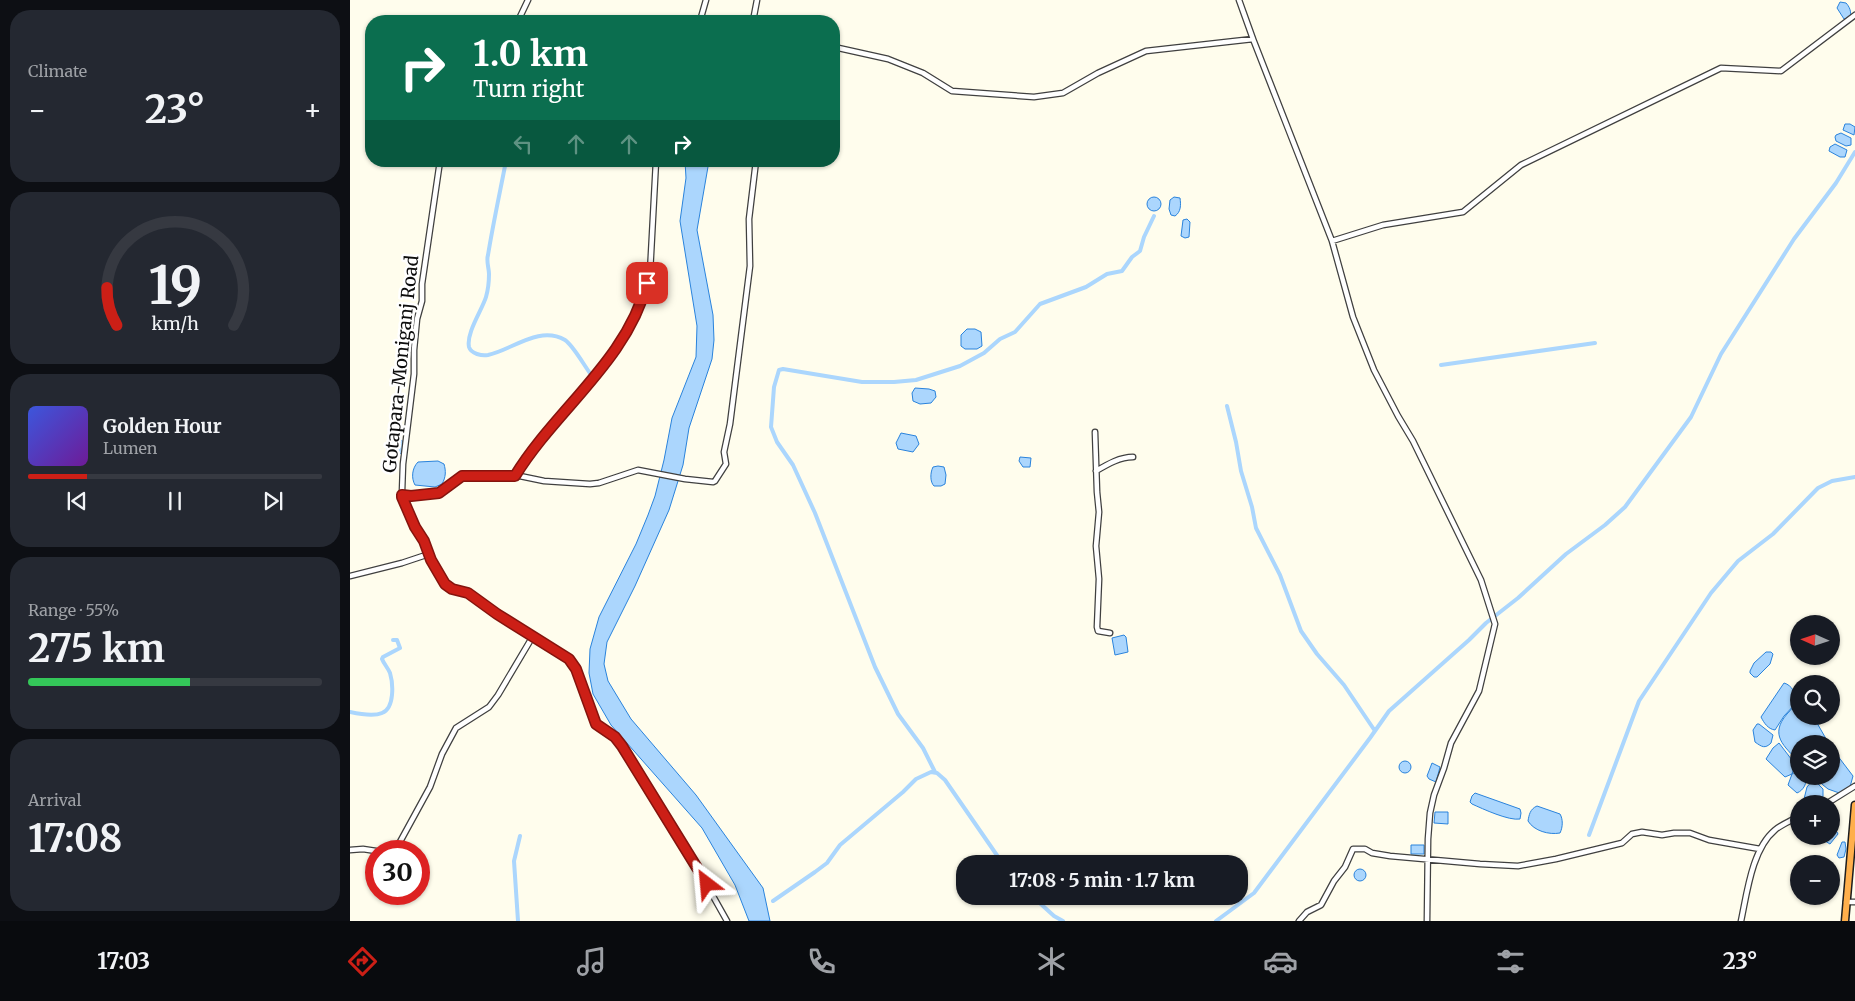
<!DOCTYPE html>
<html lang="en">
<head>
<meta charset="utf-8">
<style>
  :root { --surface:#171b24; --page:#242831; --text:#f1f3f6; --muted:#9ea1a6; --line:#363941; --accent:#cc1f16 }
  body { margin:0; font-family:Merriweather,serif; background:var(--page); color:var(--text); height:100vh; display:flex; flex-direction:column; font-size:19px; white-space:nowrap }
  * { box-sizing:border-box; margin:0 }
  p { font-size:16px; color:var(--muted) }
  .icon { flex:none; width:28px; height:28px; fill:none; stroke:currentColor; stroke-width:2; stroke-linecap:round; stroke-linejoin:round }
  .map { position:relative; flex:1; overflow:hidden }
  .drawer { display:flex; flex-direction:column; gap:10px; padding:10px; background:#0d0f14; width:350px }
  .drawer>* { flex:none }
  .guide { position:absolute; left:15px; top:15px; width:475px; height:152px; border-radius:20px; box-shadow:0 1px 4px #0004; background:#0b6e4f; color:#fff; overflow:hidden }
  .needle { width:32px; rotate:273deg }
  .controls { position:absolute; left:1440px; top:615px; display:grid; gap:10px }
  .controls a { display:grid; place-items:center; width:50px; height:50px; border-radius:50%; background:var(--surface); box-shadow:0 1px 4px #0004; font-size:25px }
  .speed { position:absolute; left:15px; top:840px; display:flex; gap:10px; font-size:25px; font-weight:700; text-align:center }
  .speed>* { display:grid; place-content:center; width:65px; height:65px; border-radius:50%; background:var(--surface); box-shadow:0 1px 4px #0004; line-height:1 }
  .speed .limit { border:8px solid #d22; background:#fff; color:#111 }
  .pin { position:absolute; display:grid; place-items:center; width:42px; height:42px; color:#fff; margin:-21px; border-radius:10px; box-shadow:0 2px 8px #0006 }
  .me { position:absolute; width:55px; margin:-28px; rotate:331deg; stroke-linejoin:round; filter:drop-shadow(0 0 4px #0008) }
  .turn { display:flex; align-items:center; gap:18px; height:105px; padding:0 25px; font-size:22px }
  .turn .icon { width:65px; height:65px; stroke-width:2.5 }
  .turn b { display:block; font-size:35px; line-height:42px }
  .lanes { display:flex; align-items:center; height:48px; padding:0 25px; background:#0003; justify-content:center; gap:25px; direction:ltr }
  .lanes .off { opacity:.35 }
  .big { font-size:38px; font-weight:700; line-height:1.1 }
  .drawer .tile { flex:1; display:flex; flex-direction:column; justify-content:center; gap:8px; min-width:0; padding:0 18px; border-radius:20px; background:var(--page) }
  .drawer .dial { align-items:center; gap:0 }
  .dial svg { height:130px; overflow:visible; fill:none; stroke:var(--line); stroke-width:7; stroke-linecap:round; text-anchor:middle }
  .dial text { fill:var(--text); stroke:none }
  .song { display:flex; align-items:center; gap:15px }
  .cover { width:60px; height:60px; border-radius:8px; background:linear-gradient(135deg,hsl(230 70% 55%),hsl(280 70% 35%)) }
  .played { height:5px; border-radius:2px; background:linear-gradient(90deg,var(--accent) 20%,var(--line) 20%) }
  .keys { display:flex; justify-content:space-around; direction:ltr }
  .heat { display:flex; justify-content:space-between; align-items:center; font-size:28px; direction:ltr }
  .charge { height:8px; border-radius:4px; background:linear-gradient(90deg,#34c759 55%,var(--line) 0) }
  .trip { position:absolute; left:606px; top:855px; width:292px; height:50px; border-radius:20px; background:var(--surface); box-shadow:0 1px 4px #0004; font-weight:700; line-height:50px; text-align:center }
  .tabs { display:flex; height:80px; justify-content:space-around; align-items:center; background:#090b0e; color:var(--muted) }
  .tabs .icon { width:35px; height:35px }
  .tabs .active { color:var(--accent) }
  .tabs b { font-size:22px; color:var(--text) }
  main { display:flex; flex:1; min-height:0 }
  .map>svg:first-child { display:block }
</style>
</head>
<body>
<main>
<section class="drawer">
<div class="tile"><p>Climate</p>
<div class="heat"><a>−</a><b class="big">23°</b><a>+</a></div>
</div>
<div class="tile dial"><svg viewBox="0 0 100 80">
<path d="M14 69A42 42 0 1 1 86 69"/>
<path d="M14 69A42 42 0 0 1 8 46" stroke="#cc1f16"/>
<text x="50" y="56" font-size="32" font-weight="700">19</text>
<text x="50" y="72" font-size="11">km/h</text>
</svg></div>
<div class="tile">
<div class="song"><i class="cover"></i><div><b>Golden Hour</b><p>Lumen</p></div></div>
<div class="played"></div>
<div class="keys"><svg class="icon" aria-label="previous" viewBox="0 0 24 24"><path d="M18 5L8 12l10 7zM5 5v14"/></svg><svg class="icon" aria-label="pause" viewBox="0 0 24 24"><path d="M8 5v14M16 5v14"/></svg><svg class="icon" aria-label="next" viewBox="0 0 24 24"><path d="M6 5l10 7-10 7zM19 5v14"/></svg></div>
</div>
<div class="tile"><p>Range · 55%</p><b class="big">275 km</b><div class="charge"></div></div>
<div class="tile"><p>Arrival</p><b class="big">17:08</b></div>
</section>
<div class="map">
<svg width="1505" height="921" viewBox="0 0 1505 921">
  <rect width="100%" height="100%" fill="#fffded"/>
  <path fill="#abd6fd" stroke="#2a83dc" d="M 1490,2 L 1496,3 C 1499,6 1502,12 1500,17 L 1494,19 L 1487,8 Z
    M 1495,124 L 1500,124 L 1505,127 L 1504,135 L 1493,130 Z
    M 1491,133 L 1501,138 L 1501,145 L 1496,146 L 1486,141 L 1485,137 L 1486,135 Z
    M 1485,144 L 1497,150 L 1495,157 L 1490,157 L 1479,151 L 1480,147 Z
    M 335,161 L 359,161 L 347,230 L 363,315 L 364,340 L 362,359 L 339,428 L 333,465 L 319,510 L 285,586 L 257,642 L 254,664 L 258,681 L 281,719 L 346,795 L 413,888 L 420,921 L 399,921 L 385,885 L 352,828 L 261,725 L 243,694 L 239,673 L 240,649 L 249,617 L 286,544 L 298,515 L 305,496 L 314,460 L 322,418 L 346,357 L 347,326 L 330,221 L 336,178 Z
    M797 204a7 7 0 1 1 14 0a7 7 0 1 1-14 0Z
    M 824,197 L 830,198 C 831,205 831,212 825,216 L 821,215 L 819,209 L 820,200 Z
    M 837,219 L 840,222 L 839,237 L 835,238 L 831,236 L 833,220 Z
    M 617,329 L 625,329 L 631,332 L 632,346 L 627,349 L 615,349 L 611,346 L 611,335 Z
    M 565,388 L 579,389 L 585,391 L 586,397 L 581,403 L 570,404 L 563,401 L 562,393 Z
    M 551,433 L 566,436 L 569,444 L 563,452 L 548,449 L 546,443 Z
    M 41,440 L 51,440 L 55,443 L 53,454 L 37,451 L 37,445 Z
    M 670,457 L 681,458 L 680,467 L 673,467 L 669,461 Z
    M 88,461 L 94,464 C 96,471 96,477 92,484 L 85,487 L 65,485 C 61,478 62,468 68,462 Z
    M 588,466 L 594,467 L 596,475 L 595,484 L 591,486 L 584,486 C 580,482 580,473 583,467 Z
    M 774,635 L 776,637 L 778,652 L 765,655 L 762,638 Z
    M 1416,652 L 1421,652 L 1423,654 L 1420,664 L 1407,677 L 1404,677 L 1400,673 L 1400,671 L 1404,663 Z
    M 1434,683 C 1442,685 1447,695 1447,702 L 1434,716 L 1425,730 C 1418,729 1414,723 1411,717 Z
    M 1449,702 L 1449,716 L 1463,716 L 1479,744 L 1449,744 L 1449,762 C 1434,746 1419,735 1437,714 C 1441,710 1444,705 1449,702 Z
    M 1407,724 L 1409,724 L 1423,735 L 1421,743 C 1415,749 1412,747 1405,742 L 1403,730 Z
    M 1429,743 L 1445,764 L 1442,774 L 1435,777 L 1416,759 L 1423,748 Z
    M 1481,747 L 1503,776 L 1500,787 L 1492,794 L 1478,789 L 1462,776 L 1481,776 Z
    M1049 767a6 6 0 1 1 12 0a6 6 0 1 1-12 0Z
    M 1082,763 L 1090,767 L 1086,782 L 1079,779 L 1077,776 Z
    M 1449,770 L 1449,776 L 1456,776 C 1457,783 1454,790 1447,793 L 1438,785 L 1442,774 Z
    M 1462,781 L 1466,782 L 1473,789 L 1473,796 L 1470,804 L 1459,804 L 1454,799 L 1457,787 Z
    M 1125,793 L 1170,809 L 1171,813 L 1170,819 C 1159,821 1133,809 1122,804 L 1120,802 L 1122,796 Z
    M 1187,806 L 1210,814 C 1213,819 1213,827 1210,833 C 1199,835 1184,831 1178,821 C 1179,815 1180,809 1187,806 Z
    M 1085,812 L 1098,812 L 1098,824 L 1084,823 Z
    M 1481,829 L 1487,832 L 1488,834 L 1480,844 L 1475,841 L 1474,837 L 1481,836 Z
    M 1492,842 L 1495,842 L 1496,849 L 1494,857 L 1489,858 L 1487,855 Z
    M 1061,845 L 1074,845 L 1074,854 L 1061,854 Z
    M1004 875a6 6 0 1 1 12 0a6 6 0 1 1-12 0Z"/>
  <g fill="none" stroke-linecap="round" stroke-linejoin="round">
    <path stroke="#abd6fd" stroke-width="4" d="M 156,161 C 150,192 143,224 138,255 C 136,261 139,268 139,274 C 139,281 138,290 136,297 C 132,310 116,333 119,347 C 121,354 132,356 138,355 C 162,350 189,325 215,340 C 223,345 235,367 242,376
      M 1091,365 L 1245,343
      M 877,406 L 886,442 L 891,471 L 902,507 L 906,528 L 930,575 L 951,631 L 967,654 L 994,685 L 1025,731
      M 0,712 C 9,714 23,717 32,713 C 45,708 43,683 40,673 C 38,668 34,664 32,659 L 33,657 L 50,648 L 47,640 L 43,640
      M 585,772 L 573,748 L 548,714 L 525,667 L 465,513 L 443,465 L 427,442 L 421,427 L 424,387 L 429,370 L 433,369 L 512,382 L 544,382 L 566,380 L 610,366 L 634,353 L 650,339 L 665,332 L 690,304 L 736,287 L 757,274 L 772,271 L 782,257 L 790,251 L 794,237 L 804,216
      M 1239,835 L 1289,701 L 1361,593 L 1388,561 L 1423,534 L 1468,488 L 1482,481 L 1505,477
      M 682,896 L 704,916 L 713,921
      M 423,901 L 465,872 L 477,863 L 490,845 L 553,792 L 566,779 L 581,772 L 587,773 L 595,780 L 653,864
      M 168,921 L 164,861 L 170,836
      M 866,921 L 904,893 L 1020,738 L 1039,711 L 1119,640 L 1136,623 L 1168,598 L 1216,554 L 1255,525 L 1275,507 L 1341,417 L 1371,354 L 1444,239 L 1486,183 L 1505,152"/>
    <defs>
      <path id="minor" d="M 889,0 L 903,39
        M 168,21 L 178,0
        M 350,21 L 356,0
        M 403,21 L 407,0
        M 484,47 L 538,59 L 573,73 L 602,91 L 684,97 L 713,93 L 748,73 L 796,51 L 903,39 L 982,241 L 1003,317 L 1024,370 L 1048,416 L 1063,441 L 1131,580 L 1145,624 L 1129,691 L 1101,743 L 1094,768 L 1084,795 L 1080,813 L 1078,839 L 1077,921
        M 90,161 L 72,284 L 72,301 L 67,319 L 64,350 L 64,374 L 53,464 L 52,492 L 52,497 L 65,527 L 74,541 L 81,560 L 95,584 L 102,589 L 118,593 L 147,614 L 219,659 L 226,669 L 246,724 L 265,737 L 272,746 L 341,857 L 377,921
        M 982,241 L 1033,225 L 1113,212 L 1171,165 L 1371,68 L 1431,71 L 1505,15
        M 745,432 L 747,492 L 749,512 L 746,546 L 749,579 L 747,627 L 748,631 L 760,633
        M 746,471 C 758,464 770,457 783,457
        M 165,475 L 184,446 L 245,378 L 287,314 L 300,273 L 306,161
        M 52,495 C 65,497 85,498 96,489 C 104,482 109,476 120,475 L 165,475 L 194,481 L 240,484 L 249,483 L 288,470 L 335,479 L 363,482 L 365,481 L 376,464 L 374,452 L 380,424 L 400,266 L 399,219 L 406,161
        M 0,576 L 52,563 L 79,554
        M 1476,804 L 1505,786
        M 0,850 L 13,849 L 26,851
        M 45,851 L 80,787 L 92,754 L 106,728 L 139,707 L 148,695 L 183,636
        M 1496,902 L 1505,902
        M 949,921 L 957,912 L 971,905 L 984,881 L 995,867 L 1003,849 L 1015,849 L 1022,853 L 1040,856 L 1130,864 L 1168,866 L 1206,859 L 1272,843 L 1282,834 L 1292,832 L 1312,835 L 1324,833 L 1340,833 L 1359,840 L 1410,849
        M 1391,921 C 1397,893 1402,849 1425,830 C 1432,824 1441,821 1449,816"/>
      <path id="highway" d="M 1495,921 L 1505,805"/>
    </defs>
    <use href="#minor" stroke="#404040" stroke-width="7"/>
    <use href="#highway" stroke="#1e1e1e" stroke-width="9"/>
    <use href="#minor" stroke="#fff" stroke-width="4.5"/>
    <use href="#highway" stroke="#ffaf4b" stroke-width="6"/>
  </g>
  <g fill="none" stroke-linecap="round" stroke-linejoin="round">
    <defs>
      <path id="route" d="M 297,283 C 277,361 206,409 165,476 L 112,476 L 89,493 L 61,496 L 52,495 L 52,497 L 65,527 L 74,541 L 81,560 L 95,584 L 102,589 L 118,593 L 147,614 L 219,659 L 226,669 L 246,724 L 265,737 L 272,746 L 357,884"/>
    </defs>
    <use href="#route" stroke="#85140e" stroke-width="12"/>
    <use href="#route" stroke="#cc1f16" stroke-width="9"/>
  </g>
  <g text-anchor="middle" stroke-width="5" stroke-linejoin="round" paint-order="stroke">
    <g font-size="18" fill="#0d0d0d" stroke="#fff">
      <text transform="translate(51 364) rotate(-84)" y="6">Gotapara-Moniganj Road</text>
    </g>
  </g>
</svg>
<div class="controls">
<a><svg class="needle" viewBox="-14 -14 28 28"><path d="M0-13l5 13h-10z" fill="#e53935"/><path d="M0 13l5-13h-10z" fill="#9ea1a6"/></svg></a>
<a><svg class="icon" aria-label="search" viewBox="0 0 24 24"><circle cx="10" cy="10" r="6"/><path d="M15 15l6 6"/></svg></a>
<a><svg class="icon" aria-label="layers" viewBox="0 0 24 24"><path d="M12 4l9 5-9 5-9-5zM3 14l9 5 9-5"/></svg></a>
<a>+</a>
<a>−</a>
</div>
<div class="speed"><div class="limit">30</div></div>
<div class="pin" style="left:297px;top:283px;background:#d93025"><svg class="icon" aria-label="arrive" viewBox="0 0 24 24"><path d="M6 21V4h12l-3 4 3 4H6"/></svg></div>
<svg class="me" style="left:357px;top:884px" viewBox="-20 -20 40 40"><path d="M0-17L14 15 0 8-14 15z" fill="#cc1f16" stroke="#fff" stroke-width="4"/></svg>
<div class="trip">17:08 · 5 min · 1.7 km</div>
<div class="guide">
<div class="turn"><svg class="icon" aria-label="right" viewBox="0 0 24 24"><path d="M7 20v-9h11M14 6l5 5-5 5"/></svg><div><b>1.0 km</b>Turn right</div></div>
<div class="lanes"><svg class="icon off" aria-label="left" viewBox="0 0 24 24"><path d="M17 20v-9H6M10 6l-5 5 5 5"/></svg><svg class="icon off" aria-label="ahead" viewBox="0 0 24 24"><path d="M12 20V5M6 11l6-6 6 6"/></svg><svg class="icon off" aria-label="ahead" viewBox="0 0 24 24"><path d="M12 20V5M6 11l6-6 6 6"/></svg><svg class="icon" aria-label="right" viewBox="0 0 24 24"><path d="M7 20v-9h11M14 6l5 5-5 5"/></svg></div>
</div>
</div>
</main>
<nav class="tabs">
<b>17:03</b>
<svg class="icon active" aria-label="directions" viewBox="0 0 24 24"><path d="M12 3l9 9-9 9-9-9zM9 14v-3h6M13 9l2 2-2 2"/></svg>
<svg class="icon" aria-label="music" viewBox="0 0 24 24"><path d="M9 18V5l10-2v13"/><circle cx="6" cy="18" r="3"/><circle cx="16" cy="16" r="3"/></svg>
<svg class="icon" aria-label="phone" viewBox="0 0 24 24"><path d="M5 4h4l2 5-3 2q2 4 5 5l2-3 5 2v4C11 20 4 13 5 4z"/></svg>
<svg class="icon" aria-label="climate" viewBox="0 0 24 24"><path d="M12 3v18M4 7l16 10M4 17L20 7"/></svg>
<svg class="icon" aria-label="car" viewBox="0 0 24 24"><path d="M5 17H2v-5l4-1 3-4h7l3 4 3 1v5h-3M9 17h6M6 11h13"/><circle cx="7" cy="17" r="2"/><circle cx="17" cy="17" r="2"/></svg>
<svg class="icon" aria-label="filters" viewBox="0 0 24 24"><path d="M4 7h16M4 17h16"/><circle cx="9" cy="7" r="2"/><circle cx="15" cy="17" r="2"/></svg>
<b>23°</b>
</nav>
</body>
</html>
